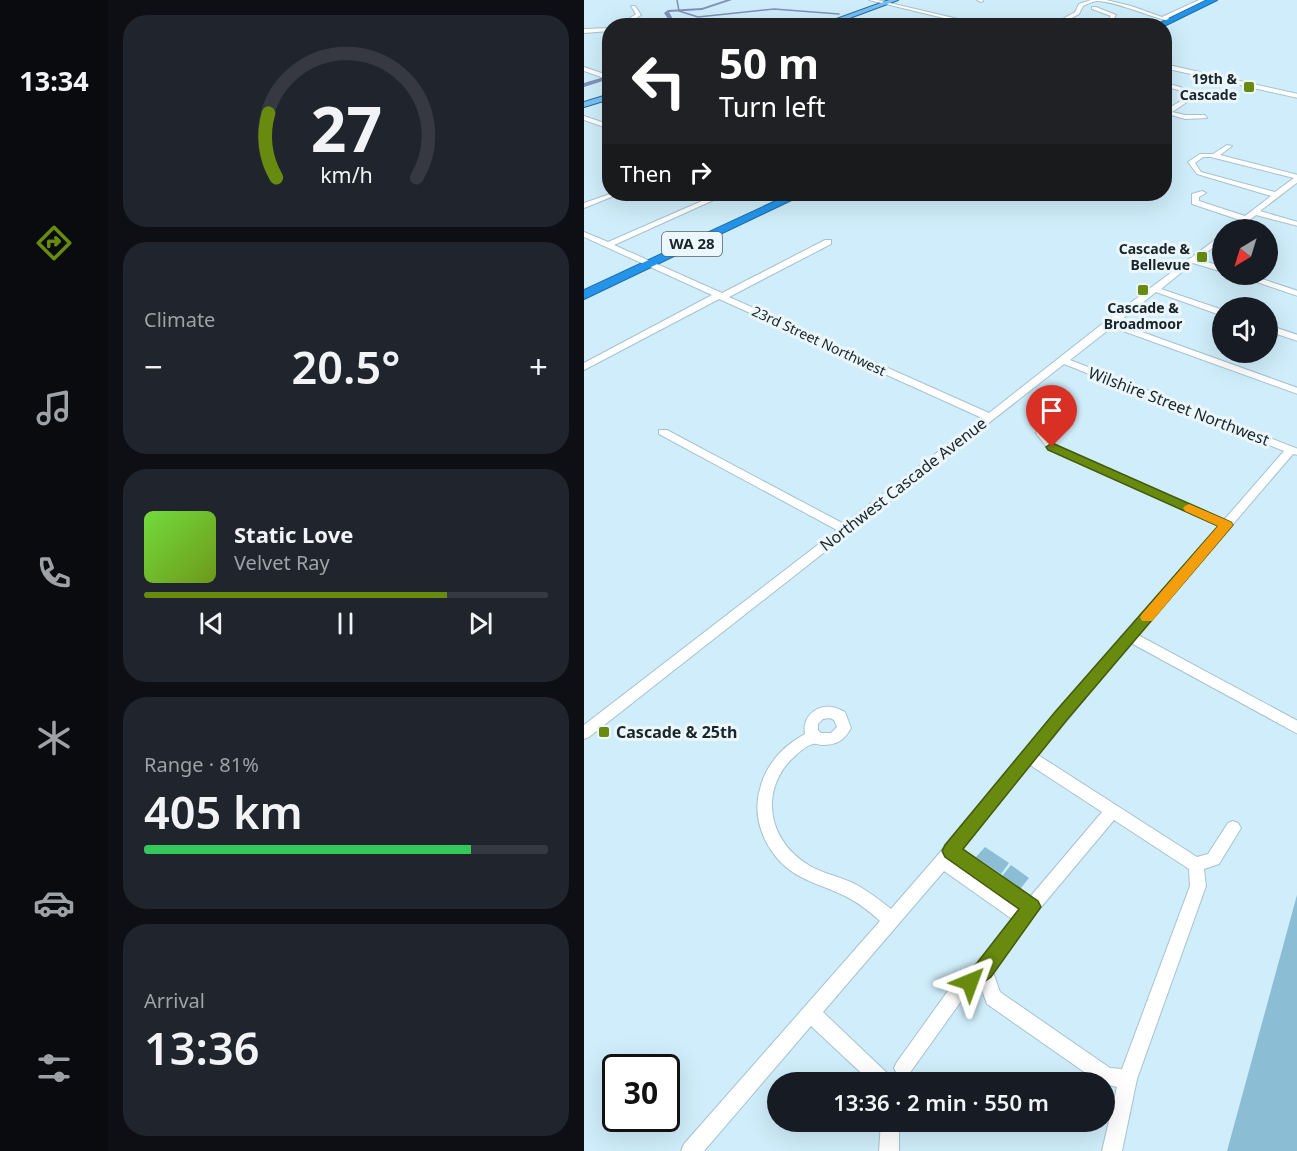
<!DOCTYPE html>
<html lang="en">
<head>
<meta charset="utf-8">
<style>
  :root { --surface:#171b24; --page:#20242c; --text:#f1f3f6; --muted:#9ea1a6; --line:#363941; --accent:#678a0f }
  body { margin:0; font-family:"Noto Sans",sans-serif; background:var(--page); color:var(--text); height:100vh; display:flex; flex-direction:column; font-size:22px; white-space:nowrap }
  * { box-sizing:border-box; margin:0 }
  p { font-size:20px; color:var(--muted) }
  .icon { flex:none; width:33px; height:33px; fill:none; stroke:currentColor; stroke-width:2; stroke-linecap:round; stroke-linejoin:round }
  .map { position:relative; flex:1; overflow:hidden }
  .side { display:flex; flex-direction:column; gap:15px; padding:15px; background:#0d0f14; width:476px }
  .side>* { flex:none }
  .banner { position:absolute; left:18px; top:18px; width:570px; height:183px; border-radius:24px; box-shadow:0 6px 24px #0002; background:#202124; color:#fff; overflow:hidden }
  .needle { width:39px; rotate:218deg }
  .controls { position:absolute; left:628px; top:219px; display:grid; gap:12px }
  .controls a { display:grid; place-items:center; width:66px; height:66px; border-radius:50%; background:var(--surface); box-shadow:0 6px 24px #0002; font-size:30px }
  .speed { position:absolute; left:18px; top:1054px; display:flex; gap:12px; font-size:30px; font-weight:700; text-align:center }
  .speed>* { display:grid; place-content:center; width:78px; height:78px; border-radius:50%; background:var(--surface); box-shadow:0 6px 24px #0002; line-height:1 }
  .speed .limit { border:3px solid #111; border-radius:9px; background:#fff; color:#111 }
  .pin { position:absolute; display:grid; place-items:center; width:51px; height:51px; color:#fff; margin:-62px -26px; border-radius:50% 50% 50% 0; rotate:-45deg; box-shadow:0 0 6px #0007 }
  .pin .icon { rotate:45deg }
  .me { position:absolute; width:66px; margin:-33px; rotate:44deg; stroke-linejoin:round; filter:drop-shadow(0 0 4px #0008) }
  .turn { display:flex; align-items:center; gap:21px; height:126px; padding:0 18px; font-size:27px }
  .turn .icon { width:78px; height:78px; stroke-width:2.5 }
  .turn b { display:block; font-size:42px; line-height:51px }
  .then { display:flex; align-items:center; height:57px; padding:0 18px; background:#0003; gap:12px; font-size:22px }
  .big { font-size:45px; font-weight:600; line-height:1.1 }
  .side .card { flex:1; display:flex; flex-direction:column; justify-content:center; gap:9px; min-width:0; padding:0 21px; border-radius:24px; background:var(--page) }
  .side .dial { align-items:center; gap:0 }
  .dial svg { height:156px; overflow:visible; fill:none; stroke:var(--line); stroke-width:7; stroke-linecap:round; text-anchor:middle }
  .dial text { fill:var(--text); stroke:none }
  .song { display:flex; align-items:center; gap:18px }
  .cover { width:72px; height:72px; border-radius:9px; background:linear-gradient(135deg,hsl(100 70% 55%),hsl(80 70% 35%)) }
  .played { height:6px; border-radius:3px; background:linear-gradient(90deg,var(--accent) 75%,var(--line) 75%) }
  .keys { display:flex; justify-content:space-around; direction:ltr }
  .heat { display:flex; justify-content:space-between; align-items:center; font-size:33px; direction:ltr }
  .charge { height:9px; border-radius:4px; background:linear-gradient(90deg,#34c759 81%,var(--line) 0) }
  .trip { position:absolute; left:183px; top:1072px; width:348px; height:60px; border-radius:30px; background:var(--surface); box-shadow:0 6px 24px #0002; font-weight:600; line-height:60px; text-align:center }
  main { display:flex; flex:1; min-height:0 }
  .dock { display:flex; flex-direction:column; width:108px; justify-content:space-around; align-items:center; background:#090b0e; color:var(--muted) }
  .dock .icon { width:42px; height:42px }
  .dock .on { color:var(--accent) }
  .dock b { font-size:27px; color:var(--text) }
  .map>svg:first-child { display:block }
</style>
</head>
<body>
<main>
<nav class="dock">
<b>13:34</b>
<svg class="icon on" aria-label="directions" viewBox="0 0 24 24"><path d="M12 3l9 9-9 9-9-9zM9 14v-3h6M13 9l2 2-2 2"/></svg>
<svg class="icon" aria-label="music" viewBox="0 0 24 24"><path d="M9 18V5l10-2v13"/><circle cx="6" cy="18" r="3"/><circle cx="16" cy="16" r="3"/></svg>
<svg class="icon" aria-label="phone" viewBox="0 0 24 24"><path d="M5 4h4l2 5-3 2q2 4 5 5l2-3 5 2v4C11 20 4 13 5 4z"/></svg>
<svg class="icon" aria-label="climate" viewBox="0 0 24 24"><path d="M12 3v18M4 7l16 10M4 17L20 7"/></svg>
<svg class="icon" aria-label="car" viewBox="0 0 24 24"><path d="M5 17H2v-5l4-1 3-4h7l3 4 3 1v5h-3M9 17h6M6 11h13"/><circle cx="7" cy="17" r="2"/><circle cx="17" cy="17" r="2"/></svg>
<svg class="icon" aria-label="filters" viewBox="0 0 24 24"><path d="M4 7h16M4 17h16"/><circle cx="9" cy="7" r="2"/><circle cx="15" cy="17" r="2"/></svg>
</nav>
<section class="side">
<div class="card dial"><svg viewBox="0 0 100 80">
<path d="M14 69A42 42 0 1 1 86 69"/>
<path d="M14 69A42 42 0 0 1 10 36" stroke="#678a0f"/>
<text x="50" y="56" font-size="32" font-weight="700">27</text>
<text x="50" y="72" font-size="11">km/h</text>
</svg></div>
<div class="card"><p>Climate</p>
<div class="heat"><a>−</a><b class="big">20.5°</b><a>+</a></div>
</div>
<div class="card">
<div class="song"><i class="cover"></i><div><b>Static Love</b><p>Velvet Ray</p></div></div>
<div class="played"></div>
<div class="keys"><svg class="icon" aria-label="previous" viewBox="0 0 24 24"><path d="M18 5L8 12l10 7zM5 5v14"/></svg><svg class="icon" aria-label="pause" viewBox="0 0 24 24"><path d="M8 5v14M16 5v14"/></svg><svg class="icon" aria-label="next" viewBox="0 0 24 24"><path d="M6 5l10 7-10 7zM19 5v14"/></svg></div>
</div>
<div class="card"><p>Range · 81%</p><b class="big">405 km</b><div class="charge"></div></div>
<div class="card"><p>Arrival</p><b class="big">13:36</b></div>
</section>
<div class="map">
<svg width="714" height="1151" viewBox="0 0 714 1151">
  <rect width="100%" height="100%" fill="#cfedfa"/>
  <path fill="#8bbdd4" d="M 401,847 L 425,863 L 417,874 L 392,857 Z
    M 427,865 L 445,878 L 436,889 L 418,876 Z
    M 713,895 L 713,1151 L 643,1151 Z"/>
  <g fill="none" stroke-linecap="round" stroke-linejoin="round">
    <path stroke="#8191bb" stroke-width="1.5" d="M 93,0 L 95,11 L 114,17 L 190,9 L 255,14
      M 268,18 L 294,26
      M 430,26 L 439,22 L 468,26"/>
    <path fill="#8191bb" fill-rule="evenodd" d="M 142,0 L 148,0 L 118,10 L 85,12 L 91,23 L 90,26 L 86,26 L 87,23 L 80,13 L 84,10 L 118,8 Z
      M 20,77 L 22,80 L 0,87 L 0,83 Z"/>
    <defs>
      <path id="minor" d="M 285,0 L 293,0 L 404,26 L 393,26 Z
        M 393,0 L 399,0 L 399,1 L 397,2 Z
        M 507,0 L 522,0 L 547,6 L 578,17 L 615,0 L 621,0 L 584,18 L 587,20 L 585,21 C 567,17 528,0 512,1 C 508,2 503,4 499,6 L 495,14 L 482,21 L 499,26 L 489,26 L 475,21 L 491,12 L 495,4 Z
        M 47,6 L 51,6 L 57,15 L 40,26 L 34,26 L 52,14 Z
        M 508,7 L 512,7 L 532,15 L 527,23 L 513,26 L 523,21 L 527,16 L 508,9 Z
        M 26,28 L 26,31 L 0,33 L 0,29 Z
        M 580,64 L 714,94 L 714,98 L 580,68 Z
        M 0,67 L 26,76 L 26,80 L 0,71 Z
        M 580,82 L 605,90 L 612,96 L 588,112 L 601,115 L 621,115 L 623,118 L 601,119 L 584,114 L 580,116 L 580,111 L 605,96 L 601,92 L 580,86 Z
        M 0,116 L 26,125 L 26,129 L 0,120 Z
        M 643,145 L 648,146 L 636,155 L 714,175 L 714,182 L 676,211 L 714,222 L 714,226 L 672,215 L 653,230 L 645,230 L 656,220 L 608,204 L 608,194 L 618,191 L 622,193 L 615,197 L 615,201 L 661,216 L 687,196 L 613,174 L 604,162 L 616,154 L 629,154 ZM 619,157 L 627,157 L 710,178 L 691,192 L 617,172 L 611,163 Z
        M 26,194 L 35,194 L 0,208 L 0,203 Z
        M 134,194 L 143,194 L 30,245 L 138,293 L 241,240 L 247,240 L 247,244 L 145,297 L 405,413 L 522,321 L 639,234 L 639,240 L 614,259 L 639,267 L 639,272 L 609,263 L 577,289 L 639,310 L 639,316 L 572,292 L 533,323 L 714,388 L 714,394 L 528,327 L 486,360 L 714,449 L 714,455 L 709,454 L 554,635 L 714,721 L 714,734 L 547,643 L 454,755 L 613,857 L 624,854 L 644,823 L 649,821 L 654,823 L 657,828 L 635,864 L 620,869 L 622,886 L 553,1079 L 538,1151 L 518,1151 L 533,1087 L 516,1083 L 403,1004 L 396,985 L 378,1000 L 325,1074 L 319,1077 L 313,1074 L 310,1068 L 313,1062 L 366,988 L 394,964 L 428,919 L 360,871 L 239,1012 L 302,1072 L 307,1083 L 288,1083 L 227,1026 L 120,1151 L 97,1151 L 100,1144 L 296,921 C 286,912 275,903 263,897 C 248,889 232,885 217,877 C 186,861 166,823 176,789 C 182,764 199,746 221,734 C 218,719 230,705 247,707 C 251,707 257,710 261,712 L 267,728 C 260,741 252,745 238,745 C 235,745 232,743 229,744 C 223,745 214,753 210,757 C 197,768 189,785 188,802 C 187,829 202,852 226,866 C 240,874 258,877 273,885 C 285,892 296,900 307,909 L 353,856 L 471,713 L 635,526 L 464,449 L 452,433 L 453,431 L 461,431 L 472,445 L 640,520 L 700,451 L 480,364 L 5,737 L 0,739 L 0,725 L 253,530 L 75,434 L 75,430 L 83,430 L 260,524 L 398,418 L 135,299 L 0,370 L 0,363 L 128,295 L 0,237 L 0,232 L 24,242 ZM 246,718 L 250,720 L 253,727 L 247,733 L 237,733 L 234,730 L 234,724 L 239,719 ZM 446,765 L 518,812 L 446,897 L 378,850 ZM 530,820 L 605,869 L 606,886 L 538,1069 L 526,1068 L 416,992 L 409,972 L 453,912 Z
        M 649,274 L 663,274 L 714,291 L 714,296 Z
        M 684,325 L 714,335 L 714,341 L 684,331 Z
        M 297,1122 L 315,1122 L 315,1151 L 295,1151 Z"/>
      <path id="major" d="M 305,0 L 314,0 L 244,26 L 233,26 Z
        M 26,94 L 26,99 L 0,107 L 0,102 Z"/>
      <path id="highway" d="M 623,0 L 633,0 L 580,26 L 570,26 Z
        M 207,194 L 220,194 L 0,299 L 0,290 Z"/>
    </defs>
    <use href="#minor" stroke="#a6c2cf" stroke-width="2"/>
    <use href="#major" stroke="#206da7" stroke-width="2"/>
    <use href="#highway" stroke="#206da7" stroke-width="2"/>
    <use href="#minor" fill="#fff" fill-rule="evenodd"/>
    <use href="#major" fill="#7bbff2" fill-rule="evenodd"/>
    <use href="#highway" fill="#2394ea" fill-rule="evenodd"/>
  </g>
  <path fill="#678a0f" stroke="#435a0a" stroke-width="1.5" d="M 468,443 L 647,522 L 649,525 L 482,721 L 379,849 L 454,901 L 457,907 L 407,977 L 386,992 L 379,989 L 376,982 L 379,975 L 393,963 L 435,909 L 361,857 L 358,851 L 361,845 L 471,712 L 634,526 L 464,450 L 462,447 Z"/>
  <path fill="#f59e0b" d="M 605,504 L 647,522 L 649,525 L 568,621 L 558,621 L 556,617 L 558,614 L 634,526 L 601,511 L 599,508 L 601,506 Z"/>
  <g fill="#678a0f" stroke="#ebf7fc" stroke-width="2">
    <rect x="659" y="81" width="12" height="12" rx="3"/>
    <rect x="612" y="251" width="12" height="12" rx="3"/>
    <rect x="553" y="284" width="12" height="12" rx="3"/>
    <rect x="14" y="726" width="12" height="12" rx="3"/>
  </g>
  <g text-anchor="middle" stroke-width="6" stroke-linejoin="round" paint-order="stroke">
    <g font-size="14" font-weight="bold" fill="#1a252a" stroke="#ebf7fc" text-anchor="end">
      <text x="653" y="84">19th &amp;<tspan x="653" dy="16">Cascade</tspan></text>
      <text x="606" y="254">Cascade &amp;<tspan x="606" dy="16">Bellevue</tspan></text>
      <text x="559" y="313" text-anchor="middle">Cascade &amp;<tspan x="559" dy="16">Broadmoor</tspan></text>
    </g>
    <g font-size="14" fill="#1a252a" stroke="#ebf7fc">
      <text transform="translate(235 341) rotate(25)" y="5">23rd Street Northwest</text>
    </g>
    <rect fill="#ebf7fc" stroke="#596469" stroke-width="1.5" x="78" y="232" width="60" height="24" rx="4.5"/>
    <g font-size="15" font-weight="bold" fill="#1a252a">
      <text x="108" y="249">WA 28</text>
    </g>
    <g font-size="16" fill="#1a252a" stroke="#ebf7fc">
      <text transform="translate(595 406) rotate(21)" y="6">Wilshire Street Northwest</text>
      <text transform="translate(319 484) rotate(-38)" y="6">Northwest Cascade Avenue</text>
    </g>
    <g font-size="16" font-weight="bold" fill="#1a252a" stroke="#ebf7fc" text-anchor="start">
      <text x="32" y="738">Cascade &amp; 25th</text>
    </g>
  </g>
</svg>
<div class="controls">
<a><svg class="needle" viewBox="-14 -14 28 28"><path d="M0-13l5 13h-10z" fill="#e53935"/><path d="M0 13l5-13h-10z" fill="#9ea1a6"/></svg></a>
<a><svg class="icon" aria-label="sound" viewBox="0 0 24 24"><path d="M4 9h4l5-4v14l-5-4H4zM17 9q2 3 0 6"/></svg></a>
</div>
<div class="speed"><div class="limit">30</div></div>
<div class="pin" style="left:468px;top:447px;background:#d93025"><svg class="icon" aria-label="arrive" viewBox="0 0 24 24"><path d="M6 21V4h12l-3 4 3 4H6"/></svg></div>
<svg class="me" style="left:386px;top:982px" viewBox="-20 -20 40 40"><path d="M0-17L14 15 0 8-14 15z" fill="#678a0f" stroke="#fff" stroke-width="4"/></svg>
<div class="trip">13:36 · 2 min · 550 m</div>
<div class="banner">
<div class="turn"><svg class="icon" aria-label="left" viewBox="0 0 24 24"><path d="M17 20v-9H6M10 6l-5 5 5 5"/></svg><div><b>50 m</b>Turn left</div></div>
<div class="then">Then<svg class="icon" aria-label="right" viewBox="0 0 24 24"><path d="M7 20v-9h11M14 6l5 5-5 5"/></svg></div>
</div>
</div>
</main>
</body>
</html>
